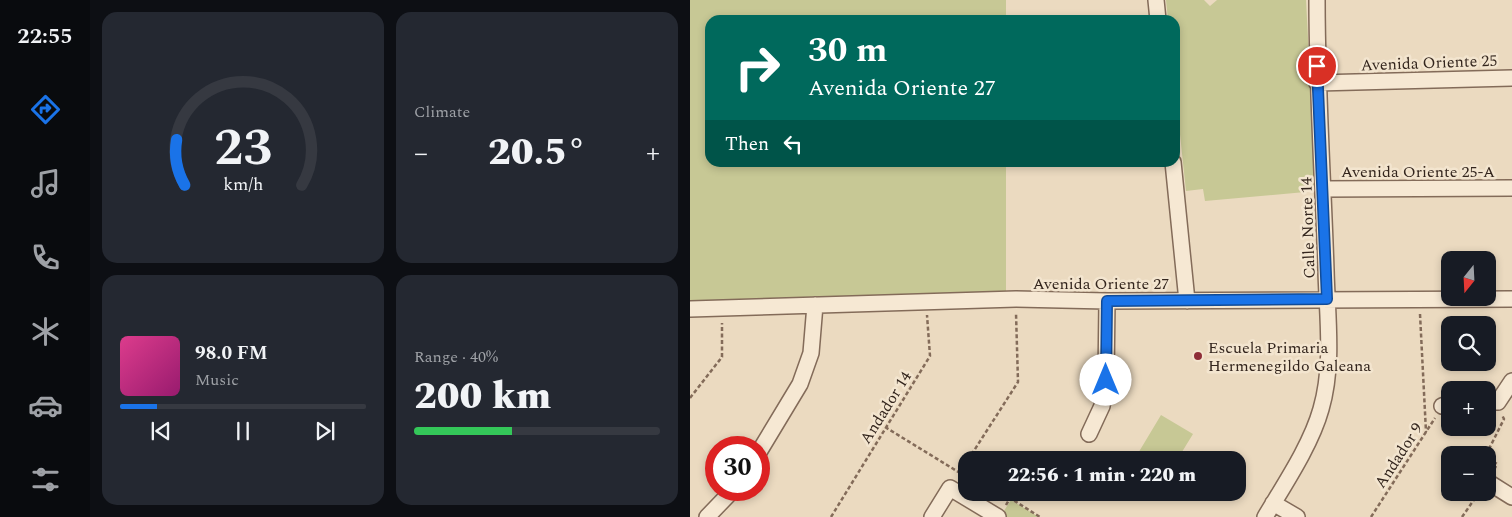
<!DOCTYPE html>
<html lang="en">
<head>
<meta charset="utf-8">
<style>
  :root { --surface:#171b24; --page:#242831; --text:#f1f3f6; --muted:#9ea1a6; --line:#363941; --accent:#1a73e8 }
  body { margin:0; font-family:Spectral,serif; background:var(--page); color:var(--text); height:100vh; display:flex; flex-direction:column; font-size:19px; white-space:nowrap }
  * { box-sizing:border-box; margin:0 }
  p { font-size:16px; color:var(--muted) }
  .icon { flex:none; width:28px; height:28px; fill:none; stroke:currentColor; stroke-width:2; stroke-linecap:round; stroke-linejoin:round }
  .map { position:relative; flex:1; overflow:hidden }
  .details { display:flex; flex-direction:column; gap:12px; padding:12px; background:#0d0f14; width:600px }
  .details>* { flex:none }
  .banner { position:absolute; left:15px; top:15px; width:475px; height:152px; border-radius:15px; box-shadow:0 2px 8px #0003; background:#00695c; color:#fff; overflow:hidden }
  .needle { width:32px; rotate:198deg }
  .fabs { position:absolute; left:751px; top:251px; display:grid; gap:10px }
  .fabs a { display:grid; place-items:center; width:55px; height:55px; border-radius:10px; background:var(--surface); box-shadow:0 2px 8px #0003; font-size:25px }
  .speed { position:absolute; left:15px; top:436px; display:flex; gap:10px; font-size:25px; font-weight:700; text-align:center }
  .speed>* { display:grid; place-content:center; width:65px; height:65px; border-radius:50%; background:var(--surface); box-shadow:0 2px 8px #0003; line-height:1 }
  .speed .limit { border:8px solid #d22; background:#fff; color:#111 }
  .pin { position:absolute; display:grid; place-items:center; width:42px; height:42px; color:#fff; margin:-21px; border:2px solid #fff; border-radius:50%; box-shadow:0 1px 5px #0007 }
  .me { position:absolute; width:55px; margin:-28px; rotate:0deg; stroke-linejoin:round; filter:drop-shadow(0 0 4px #0008) }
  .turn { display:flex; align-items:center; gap:18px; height:105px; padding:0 20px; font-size:22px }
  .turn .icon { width:65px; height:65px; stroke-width:2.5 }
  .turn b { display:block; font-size:35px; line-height:42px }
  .then { display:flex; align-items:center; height:48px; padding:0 20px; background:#0003; gap:10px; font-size:19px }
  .big { font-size:38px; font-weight:800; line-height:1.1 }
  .details .card { flex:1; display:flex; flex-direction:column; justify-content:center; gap:8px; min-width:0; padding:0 18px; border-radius:15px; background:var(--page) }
  .details .dial { align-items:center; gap:0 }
  .dial svg { height:130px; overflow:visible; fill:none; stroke:var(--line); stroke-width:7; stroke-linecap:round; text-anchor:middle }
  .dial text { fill:var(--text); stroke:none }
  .song { display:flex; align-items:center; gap:15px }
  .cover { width:60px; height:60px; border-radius:8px; background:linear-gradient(135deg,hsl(330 70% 55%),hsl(320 70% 35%)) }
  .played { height:5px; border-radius:2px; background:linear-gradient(90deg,var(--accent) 15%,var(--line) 15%) }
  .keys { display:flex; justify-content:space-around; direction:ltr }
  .heat { display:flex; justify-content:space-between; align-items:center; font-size:28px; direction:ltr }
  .charge { height:8px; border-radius:4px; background:linear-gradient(90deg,#34c759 40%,var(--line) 0) }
  .details .tiles { flex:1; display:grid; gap:12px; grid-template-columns:repeat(2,1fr) }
  .trip { position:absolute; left:268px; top:451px; width:288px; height:50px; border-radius:15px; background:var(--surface); box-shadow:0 2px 8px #0003; font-weight:800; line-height:50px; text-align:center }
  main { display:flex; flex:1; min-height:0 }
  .tabs { display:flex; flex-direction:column; width:90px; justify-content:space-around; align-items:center; background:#090b0e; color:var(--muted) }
  .tabs .icon { width:35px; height:35px }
  .tabs .active { color:var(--accent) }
  .tabs b { font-size:22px; color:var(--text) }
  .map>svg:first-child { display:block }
</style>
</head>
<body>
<main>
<nav class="tabs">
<b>22:55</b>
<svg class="icon active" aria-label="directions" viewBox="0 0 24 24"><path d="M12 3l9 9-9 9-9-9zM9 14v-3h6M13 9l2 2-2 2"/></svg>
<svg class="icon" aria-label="music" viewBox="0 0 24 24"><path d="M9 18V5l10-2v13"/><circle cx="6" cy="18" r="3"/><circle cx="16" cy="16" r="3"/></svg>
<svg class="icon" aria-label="phone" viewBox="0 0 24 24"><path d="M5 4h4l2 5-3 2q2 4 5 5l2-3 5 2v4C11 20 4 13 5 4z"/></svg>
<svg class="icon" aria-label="climate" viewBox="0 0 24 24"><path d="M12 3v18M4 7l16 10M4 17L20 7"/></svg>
<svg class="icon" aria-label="car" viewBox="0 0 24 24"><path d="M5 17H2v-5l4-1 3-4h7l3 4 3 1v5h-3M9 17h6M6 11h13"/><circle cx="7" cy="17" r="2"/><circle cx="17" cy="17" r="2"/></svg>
<svg class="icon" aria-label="filters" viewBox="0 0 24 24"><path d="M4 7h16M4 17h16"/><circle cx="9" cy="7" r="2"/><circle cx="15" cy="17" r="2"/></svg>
</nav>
<section class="details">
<div class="tiles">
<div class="card dial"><svg viewBox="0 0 100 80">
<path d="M14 69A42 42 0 1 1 86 69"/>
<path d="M14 69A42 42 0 0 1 9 41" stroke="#1a73e8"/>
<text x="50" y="56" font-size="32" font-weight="700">23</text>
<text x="50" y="72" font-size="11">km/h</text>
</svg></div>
<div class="card"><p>Climate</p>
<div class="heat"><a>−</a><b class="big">20.5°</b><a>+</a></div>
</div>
<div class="card">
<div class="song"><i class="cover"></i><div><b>98.0 FM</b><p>Music</p></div></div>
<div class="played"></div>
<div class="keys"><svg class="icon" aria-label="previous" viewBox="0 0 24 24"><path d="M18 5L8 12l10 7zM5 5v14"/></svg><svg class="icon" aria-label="pause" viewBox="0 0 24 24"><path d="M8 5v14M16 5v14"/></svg><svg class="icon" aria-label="next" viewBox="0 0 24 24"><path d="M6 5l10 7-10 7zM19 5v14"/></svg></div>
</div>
<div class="card"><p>Range · 40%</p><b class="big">200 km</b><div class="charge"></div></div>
</div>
</section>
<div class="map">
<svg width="822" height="517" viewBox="0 0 822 517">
  <rect width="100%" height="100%" fill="#ebdac0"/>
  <path fill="#c7c895" d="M 0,0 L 316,0 L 316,20 L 20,20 L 20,162 L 316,163 L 316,294 L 0,302 Z
    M 476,0 L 514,0 L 520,6 L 527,0 L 616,0 L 626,191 L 515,201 L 513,189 L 496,191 L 485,87 L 485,20 L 478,20 Z
    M 471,415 L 503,434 L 487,460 L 444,460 Z
    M 321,500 L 349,517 L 310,517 Z"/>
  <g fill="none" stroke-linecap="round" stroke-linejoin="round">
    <defs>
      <path id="street" d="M 466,0 L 468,20
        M 627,83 L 822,78
        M 483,162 L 497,301
        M 633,189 L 822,188
        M 0,309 L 326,299 L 417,301 L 822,299
        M 798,402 L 808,402 L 822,381
        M 752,406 L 760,403
        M 399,434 L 412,406 L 416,380 L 417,301
        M 69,452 L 110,384 L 121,353 L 125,305
        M 798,482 L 822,497
        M 583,503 L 607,517
        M 17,517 L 43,490
        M 242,517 L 260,488 L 308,517
        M 575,517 C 594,485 621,445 631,409 C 644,365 637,315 636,270 C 633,180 627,90 627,0"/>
    </defs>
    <use href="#street" stroke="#836b59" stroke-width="18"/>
    <path stroke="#836b59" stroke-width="2.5" stroke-dasharray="4 2.5" stroke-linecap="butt" d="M 730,314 L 736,432
      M 0,398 L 32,357 L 32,323
      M 195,427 L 270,473
      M 796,455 L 814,419 L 812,415
      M 798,458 L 807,464 L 804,470
      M 278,460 L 328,382 L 326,313
      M 269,474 L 276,463
      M 316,505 L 320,498 L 350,517
      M 141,517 L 240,356 L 237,315
      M 681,517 L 745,418
      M 772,517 L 788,494"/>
    <use href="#street" stroke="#f6e8d3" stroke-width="15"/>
  </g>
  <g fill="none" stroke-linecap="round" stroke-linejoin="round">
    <defs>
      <path id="route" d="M 416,380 L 417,301 L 637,299 L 627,66"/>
    </defs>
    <use href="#route" stroke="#114b97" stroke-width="12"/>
    <use href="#route" stroke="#1a73e8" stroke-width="9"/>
  </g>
  <circle fill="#8e2d37" stroke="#f3e5cf" stroke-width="2" cx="508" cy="356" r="5"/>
  <g text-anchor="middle" stroke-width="5" stroke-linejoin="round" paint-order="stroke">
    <g font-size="16" fill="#33251d" stroke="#f3e5cf">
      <text transform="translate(739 62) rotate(-2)" y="6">Avenida Oriente 25</text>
      <text x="728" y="177">Avenida Oriente 25-A</text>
      <text transform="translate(617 228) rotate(-92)" y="6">Calle Norte 14</text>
      <text x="411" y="289">Avenida Oriente 27</text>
      <text transform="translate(195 407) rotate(-58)" y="6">Andador 14</text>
      <text transform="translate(708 455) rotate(-57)" y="6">Andador 9</text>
    </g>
    <g font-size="16" fill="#33251d" stroke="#f3e5cf" text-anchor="start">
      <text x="518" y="353">Escuela Primaria<tspan x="518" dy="18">Hermenegildo Galeana</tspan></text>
    </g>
  </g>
</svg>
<div class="fabs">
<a><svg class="needle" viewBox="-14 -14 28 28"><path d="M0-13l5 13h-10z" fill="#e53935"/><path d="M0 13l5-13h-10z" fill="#9ea1a6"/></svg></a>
<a><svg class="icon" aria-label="search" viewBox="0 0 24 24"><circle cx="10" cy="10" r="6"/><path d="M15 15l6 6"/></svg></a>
<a>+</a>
<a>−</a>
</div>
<div class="speed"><div class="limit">30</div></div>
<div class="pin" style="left:627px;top:66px;background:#d93025"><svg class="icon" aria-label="arrive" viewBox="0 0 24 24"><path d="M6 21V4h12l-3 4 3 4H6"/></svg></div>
<svg class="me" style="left:416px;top:380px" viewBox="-20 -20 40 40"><circle r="19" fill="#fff"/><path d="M0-13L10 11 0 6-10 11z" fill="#1a73e8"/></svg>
<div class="trip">22:56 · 1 min · 220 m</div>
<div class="banner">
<div class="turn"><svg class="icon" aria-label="right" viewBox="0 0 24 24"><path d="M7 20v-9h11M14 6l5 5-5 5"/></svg><div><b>30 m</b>Avenida Oriente 27</div></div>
<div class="then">Then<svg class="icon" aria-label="left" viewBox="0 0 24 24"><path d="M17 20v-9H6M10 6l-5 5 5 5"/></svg></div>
</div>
</div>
</main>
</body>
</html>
